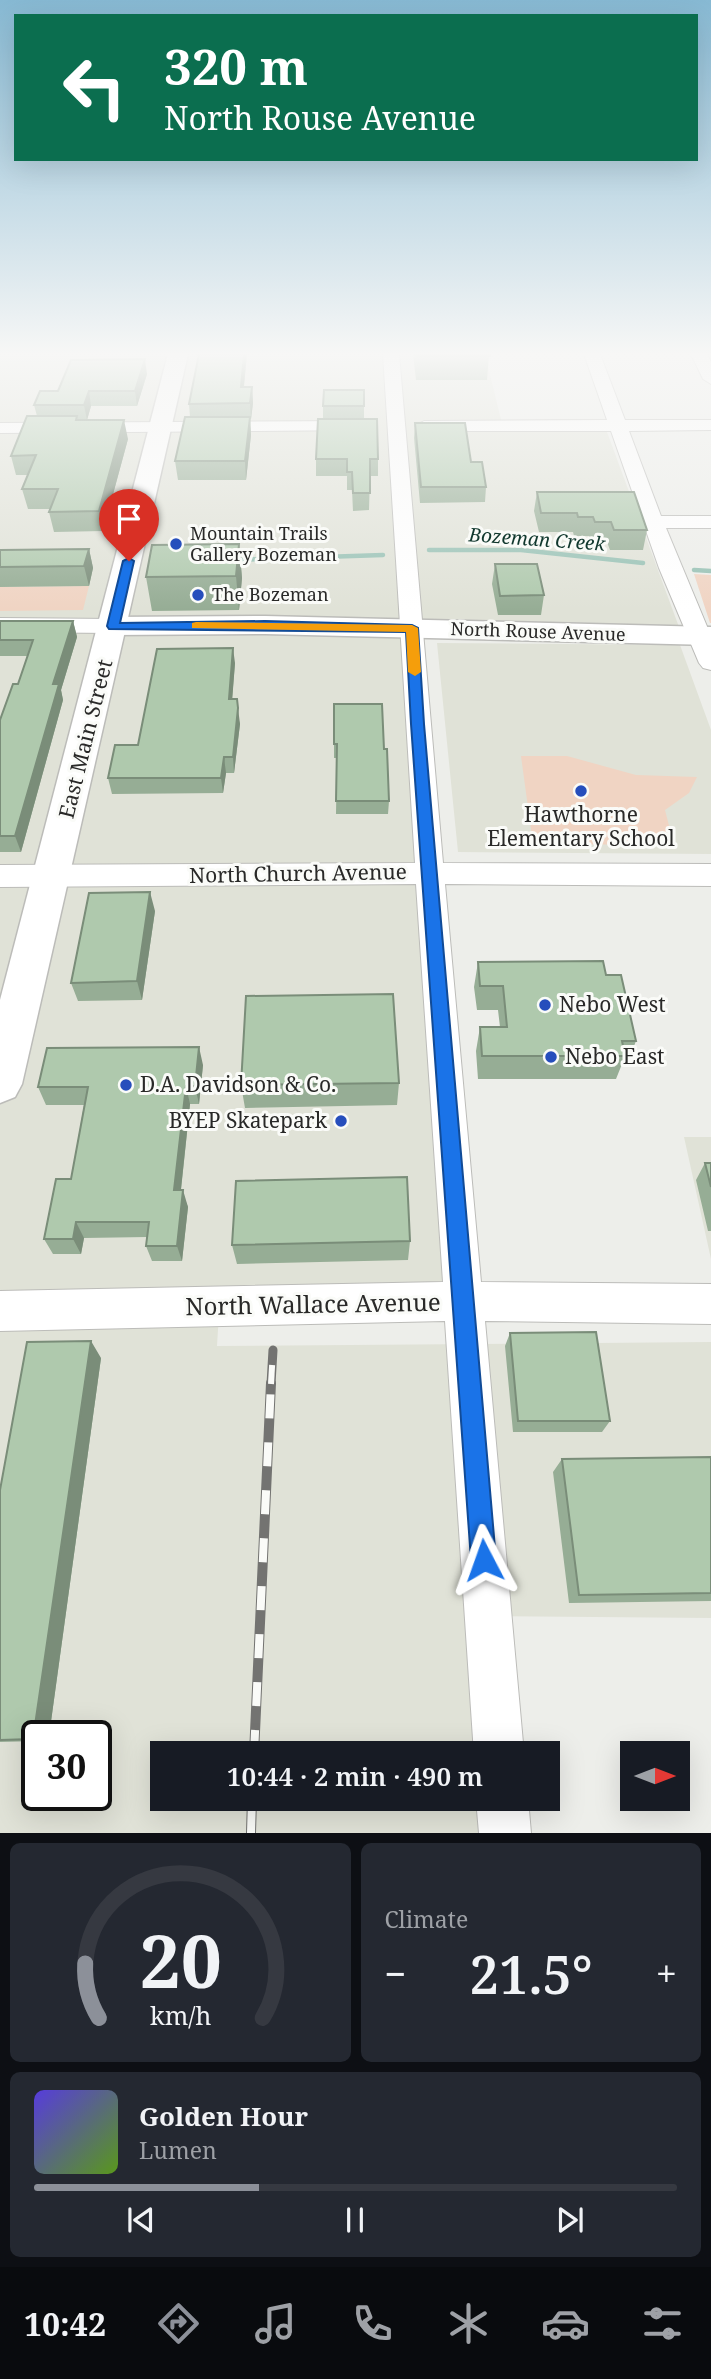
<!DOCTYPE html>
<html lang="en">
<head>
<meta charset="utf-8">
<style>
  :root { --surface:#171b24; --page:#242831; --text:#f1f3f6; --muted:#9ea1a6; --line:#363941; --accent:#8c9099 }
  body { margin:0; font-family:"Noto Serif",serif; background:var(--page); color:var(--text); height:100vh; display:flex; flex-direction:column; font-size:26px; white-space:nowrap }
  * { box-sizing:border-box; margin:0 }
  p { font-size:23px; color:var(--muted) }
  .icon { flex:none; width:38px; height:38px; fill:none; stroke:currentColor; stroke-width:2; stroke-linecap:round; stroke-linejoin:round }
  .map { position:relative; height:1833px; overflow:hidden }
  .side { display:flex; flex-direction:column; gap:10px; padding:10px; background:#0d0f14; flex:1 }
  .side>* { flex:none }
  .banner { position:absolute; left:14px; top:14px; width:684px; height:147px; border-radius:0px; box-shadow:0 7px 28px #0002; background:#0b6e4f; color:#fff; overflow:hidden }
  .needle { width:46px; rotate:90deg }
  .controls { position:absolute; left:620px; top:1741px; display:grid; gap:14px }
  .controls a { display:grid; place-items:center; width:70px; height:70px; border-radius:0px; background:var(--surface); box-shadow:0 7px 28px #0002; font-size:35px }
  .speed { position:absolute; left:21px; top:1720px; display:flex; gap:14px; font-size:35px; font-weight:700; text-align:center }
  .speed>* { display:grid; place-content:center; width:91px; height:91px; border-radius:50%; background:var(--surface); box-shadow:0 7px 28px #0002; line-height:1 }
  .speed .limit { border:4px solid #111; border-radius:10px; background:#fff; color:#111 }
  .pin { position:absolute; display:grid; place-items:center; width:60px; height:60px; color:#fff; margin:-72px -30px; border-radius:50% 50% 50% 0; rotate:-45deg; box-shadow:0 0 7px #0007 }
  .pin .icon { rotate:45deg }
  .me { position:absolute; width:77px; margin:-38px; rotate:356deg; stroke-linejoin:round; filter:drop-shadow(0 0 5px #0008) }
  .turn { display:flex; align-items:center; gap:24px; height:147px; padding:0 35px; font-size:32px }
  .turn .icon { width:91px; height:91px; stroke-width:2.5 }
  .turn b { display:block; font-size:49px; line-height:60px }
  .big { font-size:52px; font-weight:600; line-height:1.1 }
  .side .widget { flex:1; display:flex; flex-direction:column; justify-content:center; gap:10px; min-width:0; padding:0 24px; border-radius:10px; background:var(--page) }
  .side .dial { align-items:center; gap:0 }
  .dial svg { height:182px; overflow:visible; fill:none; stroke:var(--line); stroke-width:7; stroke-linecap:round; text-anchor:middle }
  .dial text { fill:var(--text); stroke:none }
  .song { display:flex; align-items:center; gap:21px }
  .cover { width:84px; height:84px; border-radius:10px; background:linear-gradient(135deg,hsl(250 70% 55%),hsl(90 70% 35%)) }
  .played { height:7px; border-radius:4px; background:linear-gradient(90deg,var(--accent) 35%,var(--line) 35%) }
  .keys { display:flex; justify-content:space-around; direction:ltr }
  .heat { display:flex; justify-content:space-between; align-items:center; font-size:38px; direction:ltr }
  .side .tiles { flex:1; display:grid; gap:10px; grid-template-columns:1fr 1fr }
  .widget:last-child { grid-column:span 2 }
  .trip { position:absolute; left:150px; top:1741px; width:410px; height:70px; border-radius:0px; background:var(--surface); box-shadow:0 7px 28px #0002; font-weight:600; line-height:70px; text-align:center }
  .menu { display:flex; height:112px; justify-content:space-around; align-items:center; background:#090b0e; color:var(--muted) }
  .menu .icon { width:49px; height:49px }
  .menu .active { color:var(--accent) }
  .menu b { font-size:32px; color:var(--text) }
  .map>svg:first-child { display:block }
</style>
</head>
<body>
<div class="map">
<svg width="711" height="1833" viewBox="0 0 711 1833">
  <rect width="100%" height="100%" fill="#edeeea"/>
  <path fill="#e0e2d7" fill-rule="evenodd" d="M 0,354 L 485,354 L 504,432 L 607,432 L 679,627 L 402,623 L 443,1289 L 220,1297 L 217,1346 L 711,1342 L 711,1618 L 470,1616 L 479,1753 L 163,1754 L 163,1799 L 482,1799 L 484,1833 L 0,1833 ZM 37,1736 L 96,1736 L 96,1796 L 37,1796 Z
    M 437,643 L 680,645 L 711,730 L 711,854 L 458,852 Z
    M 684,1137 L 711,1137 L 711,1259 Z"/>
  <path fill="#f0d4c3" d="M 694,574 L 711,575 L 711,623 L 710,623 Z
    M 89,586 L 83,610 L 0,611 L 0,587 Z
    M 521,756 L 567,756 L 636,775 L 697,777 L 689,793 L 665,810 L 674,845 L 533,844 Z"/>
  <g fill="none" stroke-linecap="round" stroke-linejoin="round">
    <path stroke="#97c1b4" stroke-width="4.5" d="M 429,550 L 521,550 L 643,563
      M 234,560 L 383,555
      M 694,570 L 711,571"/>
    <defs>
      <path id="minor" d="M 383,354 L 399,354 L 443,863 L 711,864 L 711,886 L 445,884 L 481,1282 L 711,1284 L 711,1324 L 485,1321 L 524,1754 L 474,1754 L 445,1321 L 0,1331 L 0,1291 L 443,1282 L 416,884 L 0,887 L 0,865 L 415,863 Z
        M 584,354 L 600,354 L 625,420 L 711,420 L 711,430 L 629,431 L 661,516 L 711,516 L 711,528 L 666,528 L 711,636 L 711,670 L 703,668 L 699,663 L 659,568 L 611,431 L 424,431 L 415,426 L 424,421 L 607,420 Z
        M 691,354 L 707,354 L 711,362 L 711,384 L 703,379 Z
        M 357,421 L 363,422 L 366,426 L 363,430 L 0,433 L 0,423 Z
        M 0,618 L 113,619 L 121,621 L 124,626 L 121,631 L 113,633 L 0,632 Z
        M 476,1799 L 528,1799 L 531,1833 L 479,1833 Z"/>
      <path id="major" d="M 265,616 L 711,627 L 711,645 L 265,634 L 113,635 L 103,632 L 98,626 L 103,620 L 113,617 Z"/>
      <path id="highway" d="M 168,354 L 188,354 L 22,1084 L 15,1097 L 0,1103 L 0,1000 Z"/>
    </defs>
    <use href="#minor" stroke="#bcbcb9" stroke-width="2"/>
    <use href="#major" stroke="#bcbcb9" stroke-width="3"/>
    <use href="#highway" stroke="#bcbcb9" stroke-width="3"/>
    <use href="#minor" fill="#fff" fill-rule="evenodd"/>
    <use href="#major" fill="#fff" fill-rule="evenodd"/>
    <use href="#highway" fill="#fff" fill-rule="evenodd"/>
    <defs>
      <path id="rail-far1" d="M 271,1384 L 273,1350"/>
      <path id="rail" d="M 254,1754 L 271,1383
        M 251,1833 L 252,1799"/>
    </defs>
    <use href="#rail-far1" stroke="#737371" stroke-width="9"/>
    <use href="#rail" stroke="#737371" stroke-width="10"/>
    <use href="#rail-far1" stroke="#fafbf8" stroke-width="6" stroke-dasharray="19" stroke-linecap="butt"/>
    <use href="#rail" stroke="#fafbf8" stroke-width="8" stroke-dasharray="24" stroke-linecap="butt"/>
  </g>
  <path fill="#96ad95" d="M 199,354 L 247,354 L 244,387 L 252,387 L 253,403 L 251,419 L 250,419 L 251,435 L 246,480 L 178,480 L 175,461 L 190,417 L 189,404 Z
    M 413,354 L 489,354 L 487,380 L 416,380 Z
    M 147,374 L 137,406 L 91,406 L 87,420 L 128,439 L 103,531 L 54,532 L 49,512 L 50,509 L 28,509 L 22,489 L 28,475 L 16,475 L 11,456 L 37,416 L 34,405 L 58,391 Z
    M 364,390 L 364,418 L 323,419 L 323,406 Z
    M 415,423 L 471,462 L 486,487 L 485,502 L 420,503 L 414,438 Z
    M 316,459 L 378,459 L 378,476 L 370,476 L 369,510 L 353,511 L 352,490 L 347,490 L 347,476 L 316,476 Z
    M 537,492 L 647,530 L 643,550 L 610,550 L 607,542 L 591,542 L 589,536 L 574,536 L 573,532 L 539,532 L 534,511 Z
    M 239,544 L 242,578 L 239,610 L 152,611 L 146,577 Z
    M 89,549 L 93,568 L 89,586 L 0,587 L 0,550 Z
    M 495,564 L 544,595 L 541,615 L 498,615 L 492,584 Z
    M 0,621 L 73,621 L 77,637 L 61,690 L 63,700 L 21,852 L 0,852 L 0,720 L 18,684 L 27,656 L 0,656 Z
    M 235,663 L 232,699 L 240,724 L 234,773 L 226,773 L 223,793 L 112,794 L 108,778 L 138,745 Z
    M 334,704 L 384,749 L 389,801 L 388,814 L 336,814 L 337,758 L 334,758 Z
    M 155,911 L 142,1000 L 78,1001 L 71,983 Z
    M 478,962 L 606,975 L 636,1041 L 627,1064 L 622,1064 L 616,1079 L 478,1079 L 476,1051 L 480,1027 L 500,1027 L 498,1010 L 477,1010 L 474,987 Z
    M 203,1065 L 199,1104 L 190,1104 L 181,1190 L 188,1207 L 182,1261 L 152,1261 L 146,1246 L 147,1237 L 84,1238 L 81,1254 L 53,1254 L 44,1239 L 71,1179 L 84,1105 L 46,1105 L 38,1087 Z
    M 399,1083 L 397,1105 L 245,1108 L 241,1085 Z
    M 705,1163 L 711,1163 L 711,1231 L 708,1231 L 696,1180 Z
    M 410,1241 L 408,1260 L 237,1264 L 232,1245 Z
    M 510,1333 L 610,1421 L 602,1432 L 513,1432 L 505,1346 Z
    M 101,1358 L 49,1736 L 37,1736 L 37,1741 L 0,1742 L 0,1490 Z
    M 711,1457 L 711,1601 L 569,1603 L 553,1472 L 562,1459 Z"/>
  <path fill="#7a8d79" d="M 244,354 L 247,354 L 242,403 L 241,387 Z
    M 145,359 L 147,374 L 137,406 L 135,391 Z
    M 252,387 L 253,403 L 251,419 L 250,403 Z
    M 89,391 L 91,406 L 87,420 L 84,405 Z
    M 250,417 L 251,435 L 246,480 L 245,461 Z
    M 124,420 L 128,439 L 103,531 L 99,511 Z
    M 239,544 L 242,578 L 239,610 L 236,576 Z
    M 89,549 L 93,568 L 89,586 L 84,566 Z
    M 73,621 L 77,637 L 61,690 L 63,700 L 21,852 L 15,836 L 53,684 Z
    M 233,648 L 235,663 L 231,715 L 229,699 Z
    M 238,708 L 240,724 L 234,773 L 233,757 Z
    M 224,757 L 226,773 L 223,793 L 221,778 Z
    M 150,892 L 155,911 L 142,1000 L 137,981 Z
    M 199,1047 L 203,1065 L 199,1104 L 195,1086 Z
    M 186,1086 L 190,1104 L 179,1207 L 174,1190 Z
    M 183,1190 L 188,1207 L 182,1261 L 177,1246 Z
    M 76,1222 L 84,1238 L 81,1254 L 73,1239 Z
    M 91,1341 L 101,1358 L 49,1736 L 37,1736 L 37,1740 L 33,1739 Z"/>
  <path fill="#afc9ad" stroke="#7a8d79" stroke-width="2" d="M 199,354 L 244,354 L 241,387 L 252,387 L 250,403 L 189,404 Z
    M 416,354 L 489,354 L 490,356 L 417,356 Z
    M 145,359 L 135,391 L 89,391 L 84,405 L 34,405 L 40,391 L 58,391 L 71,360 Z
    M 324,390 L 364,390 L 364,406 L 323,406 Z
    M 27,416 L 77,416 L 76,420 L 124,420 L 99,511 L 49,512 L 58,489 L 22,489 L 36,455 L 11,456 Z
    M 185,417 L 250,417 L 245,461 L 175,461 Z
    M 318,419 L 377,419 L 378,459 L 370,459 L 370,493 L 353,493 L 352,472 L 347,472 L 347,459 L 316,459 Z
    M 415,423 L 465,423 L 471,462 L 482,462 L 486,487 L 421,487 Z
    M 537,492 L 634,492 L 647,530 L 614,530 L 611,522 L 595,522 L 593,517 L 578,517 L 577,513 L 541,513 Z
    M 239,544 L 236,576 L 146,577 L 152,545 Z
    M 89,549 L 84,566 L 0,567 L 0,550 Z
    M 495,564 L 537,564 L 544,595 L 500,596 Z
    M 0,621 L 73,621 L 53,684 L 59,684 L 15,836 L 0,836 L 0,720 L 13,684 L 18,684 L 33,640 L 0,640 Z
    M 233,648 L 229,699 L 237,699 L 238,708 L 233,757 L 224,757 L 221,778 L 108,778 L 115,745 L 138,745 L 157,649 Z
    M 334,704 L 382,704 L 384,749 L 387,749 L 389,801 L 336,801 L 337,744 L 334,744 Z
    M 150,892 L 137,981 L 71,983 L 89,893 Z
    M 603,961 L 606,975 L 621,975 L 636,1041 L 622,1041 L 625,1056 L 482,1056 L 480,1027 L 507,1027 L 503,986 L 480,986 L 478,962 Z
    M 393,994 L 399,1083 L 241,1085 L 246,996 Z
    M 199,1047 L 195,1086 L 186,1086 L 174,1190 L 183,1190 L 177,1246 L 146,1246 L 149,1222 L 76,1222 L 73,1239 L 44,1239 L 56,1179 L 71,1179 L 88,1087 L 38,1087 L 47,1048 Z
    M 705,1163 L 711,1163 L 711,1187 Z
    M 407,1177 L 410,1241 L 232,1245 L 236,1181 Z
    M 596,1332 L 610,1421 L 518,1421 L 510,1333 Z
    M 91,1341 L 33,1739 L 0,1740 L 0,1490 L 27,1342 Z
    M 711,1457 L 711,1593 L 579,1595 L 562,1459 Z"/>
  <linearGradient id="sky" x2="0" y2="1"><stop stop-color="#87b9d3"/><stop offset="0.58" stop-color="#f7f7f6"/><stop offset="1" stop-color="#f7f7f6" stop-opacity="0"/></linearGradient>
  <rect width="711" height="610" fill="url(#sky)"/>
  <path fill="#1a73e8" stroke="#114b97" stroke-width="2" d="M 129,558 L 134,561 L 120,623 L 265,621 L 412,625 L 418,628 L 424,724 L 496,1560 L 492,1569 L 484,1572 L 475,1569 L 471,1560 L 411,724 L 406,632 L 109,629 L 107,626 L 123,561 Z"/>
  <path fill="#f59e0b" d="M 196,622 L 412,625 L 418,628 L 421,672 L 415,676 L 408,672 L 406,632 L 192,628 L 192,623 Z"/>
  <g fill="#264ebc" stroke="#fafbf8" stroke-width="2.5">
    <circle cx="176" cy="544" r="7"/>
    <circle cx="198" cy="595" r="7"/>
    <circle cx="581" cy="791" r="7"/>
    <circle cx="545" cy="1005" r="7"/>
    <circle cx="551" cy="1057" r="7"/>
    <circle cx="126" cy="1085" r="7"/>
    <circle cx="341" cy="1121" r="7"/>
  </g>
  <g text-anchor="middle" stroke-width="6" stroke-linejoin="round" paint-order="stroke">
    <g font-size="18" fill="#292928" stroke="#fafbf8" text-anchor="start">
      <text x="190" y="540">Mountain Trails<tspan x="190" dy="21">Gallery Bozeman</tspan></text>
      <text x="212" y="601">The Bozeman</text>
    </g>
    <g font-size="18" fill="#292928" stroke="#fafbf8">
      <text transform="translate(538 632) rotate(2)" y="6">North Rouse Avenue</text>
    </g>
    <g font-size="19" font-style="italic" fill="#11382e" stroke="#fafbf8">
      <text transform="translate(537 539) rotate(4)" y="7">Bozeman Creek</text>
    </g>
    <g font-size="21" fill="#292928" stroke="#fafbf8">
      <text transform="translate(86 739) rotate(-76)" y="7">East Main Street</text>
      <text transform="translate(298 874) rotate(-1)" y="7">North Church Avenue</text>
    </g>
    <g font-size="21" fill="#292928" stroke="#fafbf8" text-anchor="start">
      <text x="581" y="822" text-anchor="middle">Hawthorne<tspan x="581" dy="24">Elementary School</tspan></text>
      <text x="559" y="1012">Nebo West</text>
      <text x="565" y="1064">Nebo East</text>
      <text x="140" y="1092">D.A. Davidson &amp; Co.</text>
      <text x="327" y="1128" text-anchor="end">BYEP Skatepark</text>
    </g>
    <g font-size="24" fill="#292928" stroke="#fafbf8">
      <text transform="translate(313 1305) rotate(-1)" y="8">North Wallace Avenue</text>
    </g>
  </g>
</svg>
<div class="controls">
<a><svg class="needle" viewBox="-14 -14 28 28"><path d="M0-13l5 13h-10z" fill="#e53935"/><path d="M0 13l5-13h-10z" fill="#9ea1a6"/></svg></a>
</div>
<div class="speed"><div class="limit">30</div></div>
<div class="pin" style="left:129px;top:561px;background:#d93025"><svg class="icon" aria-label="arrive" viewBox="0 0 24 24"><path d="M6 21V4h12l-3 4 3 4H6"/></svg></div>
<svg class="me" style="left:484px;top:1560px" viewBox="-20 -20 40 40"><path d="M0-17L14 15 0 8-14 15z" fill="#1a73e8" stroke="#fff" stroke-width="4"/></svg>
<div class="trip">10:44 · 2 min · 490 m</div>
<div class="banner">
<div class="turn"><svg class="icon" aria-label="left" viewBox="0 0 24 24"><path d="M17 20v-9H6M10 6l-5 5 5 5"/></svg><div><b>320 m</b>North Rouse Avenue</div></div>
</div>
</div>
<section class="side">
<div class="tiles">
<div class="widget dial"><svg viewBox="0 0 100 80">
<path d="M14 69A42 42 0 1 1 86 69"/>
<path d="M14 69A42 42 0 0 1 8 45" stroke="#8c9099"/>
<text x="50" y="56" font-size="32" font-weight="700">20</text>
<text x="50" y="72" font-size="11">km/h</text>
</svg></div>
<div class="widget"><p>Climate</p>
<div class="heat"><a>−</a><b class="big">21.5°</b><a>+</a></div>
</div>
<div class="widget">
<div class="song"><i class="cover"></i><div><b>Golden Hour</b><p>Lumen</p></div></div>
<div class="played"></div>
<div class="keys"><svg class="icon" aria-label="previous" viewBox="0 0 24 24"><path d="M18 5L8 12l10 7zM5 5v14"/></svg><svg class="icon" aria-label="pause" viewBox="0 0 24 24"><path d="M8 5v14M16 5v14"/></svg><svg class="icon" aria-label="next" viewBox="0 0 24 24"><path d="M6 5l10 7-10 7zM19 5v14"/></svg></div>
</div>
</div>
</section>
<nav class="menu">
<b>10:42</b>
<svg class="icon active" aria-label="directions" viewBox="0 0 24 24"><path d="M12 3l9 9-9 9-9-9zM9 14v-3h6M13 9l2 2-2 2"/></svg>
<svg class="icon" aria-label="music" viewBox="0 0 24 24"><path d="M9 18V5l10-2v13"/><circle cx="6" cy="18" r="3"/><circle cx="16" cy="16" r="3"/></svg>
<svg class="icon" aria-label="phone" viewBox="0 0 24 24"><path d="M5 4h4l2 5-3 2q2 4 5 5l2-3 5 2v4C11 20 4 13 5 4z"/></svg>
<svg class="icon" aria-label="climate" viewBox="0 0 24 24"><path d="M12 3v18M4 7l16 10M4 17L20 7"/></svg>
<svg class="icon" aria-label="car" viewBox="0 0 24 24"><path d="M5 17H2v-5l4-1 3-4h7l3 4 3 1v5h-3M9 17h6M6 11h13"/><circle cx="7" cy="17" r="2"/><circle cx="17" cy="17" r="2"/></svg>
<svg class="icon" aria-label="filters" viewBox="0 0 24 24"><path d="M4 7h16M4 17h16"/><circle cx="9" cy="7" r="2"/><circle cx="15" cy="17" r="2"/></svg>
</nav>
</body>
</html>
